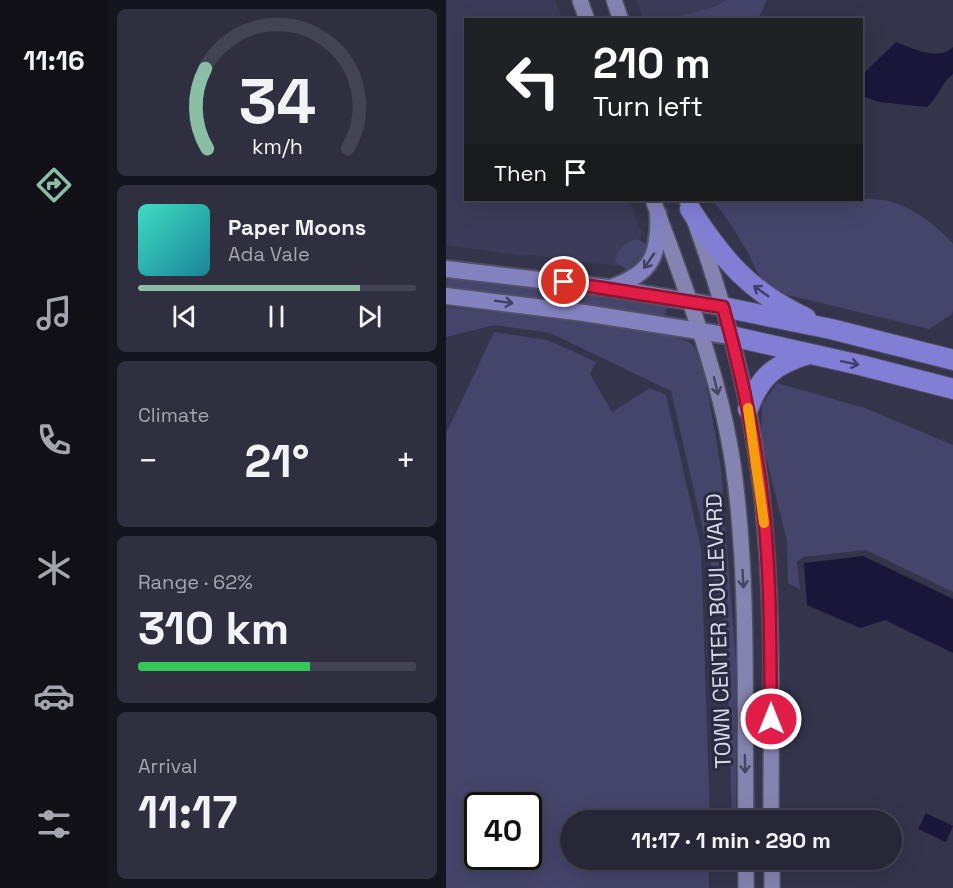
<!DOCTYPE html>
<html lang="en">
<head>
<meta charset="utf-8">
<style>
  :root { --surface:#272738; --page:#2f2f40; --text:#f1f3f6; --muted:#a4a5ae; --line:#434453; --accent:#8abfa5 }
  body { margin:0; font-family:"Space Grotesk",sans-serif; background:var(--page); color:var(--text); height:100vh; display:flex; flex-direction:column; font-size:22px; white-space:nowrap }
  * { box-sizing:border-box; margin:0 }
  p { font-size:20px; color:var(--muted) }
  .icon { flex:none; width:33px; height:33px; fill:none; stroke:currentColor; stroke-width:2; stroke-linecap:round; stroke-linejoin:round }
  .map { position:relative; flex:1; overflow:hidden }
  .panel { display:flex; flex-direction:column; gap:9px; padding:9px; background:#15151f; width:338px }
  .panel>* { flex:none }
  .guide { position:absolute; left:18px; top:18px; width:399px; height:183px; border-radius:0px; box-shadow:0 6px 24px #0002,0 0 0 2px var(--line); background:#202124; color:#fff; overflow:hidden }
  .speed { position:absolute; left:18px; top:792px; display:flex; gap:12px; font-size:30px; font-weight:700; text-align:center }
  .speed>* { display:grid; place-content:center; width:78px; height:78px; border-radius:50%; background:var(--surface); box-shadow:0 6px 24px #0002,0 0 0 2px var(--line); line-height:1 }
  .speed .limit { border:3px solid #111; border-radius:9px; background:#fff; color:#111 }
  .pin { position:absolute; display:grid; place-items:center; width:51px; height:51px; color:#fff; margin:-26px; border:3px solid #fff; border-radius:50%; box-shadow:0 2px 6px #0007 }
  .me { position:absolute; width:66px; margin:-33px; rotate:0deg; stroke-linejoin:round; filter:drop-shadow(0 0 4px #0008) }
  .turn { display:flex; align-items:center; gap:21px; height:126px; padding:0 30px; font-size:27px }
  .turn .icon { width:78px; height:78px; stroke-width:2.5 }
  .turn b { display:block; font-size:42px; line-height:51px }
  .then { display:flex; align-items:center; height:57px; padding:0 30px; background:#0003; gap:12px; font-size:22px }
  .big { font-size:45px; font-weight:700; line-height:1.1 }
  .panel .tile { flex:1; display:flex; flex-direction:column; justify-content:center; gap:9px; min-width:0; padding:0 21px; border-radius:9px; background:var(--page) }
  .panel .dial { align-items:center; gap:0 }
  .dial svg { height:156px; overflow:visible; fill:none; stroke:var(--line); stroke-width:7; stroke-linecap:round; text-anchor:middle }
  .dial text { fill:var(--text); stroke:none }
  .song { display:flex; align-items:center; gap:18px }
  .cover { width:72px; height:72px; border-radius:9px; background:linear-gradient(135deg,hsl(170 70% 55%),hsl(190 70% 35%)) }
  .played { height:6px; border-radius:3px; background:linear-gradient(90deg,var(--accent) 80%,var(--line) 80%) }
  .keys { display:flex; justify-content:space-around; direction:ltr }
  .heat { display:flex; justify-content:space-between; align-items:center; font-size:33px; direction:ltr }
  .charge { height:9px; border-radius:4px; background:linear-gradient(90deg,#34c759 62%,var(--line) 0) }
  .trip { position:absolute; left:114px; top:810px; width:342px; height:60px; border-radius:30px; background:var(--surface); box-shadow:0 6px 24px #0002,0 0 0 2px var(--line); font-weight:700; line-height:60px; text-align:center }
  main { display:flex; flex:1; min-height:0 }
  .tab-bar { display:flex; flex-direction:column; width:108px; justify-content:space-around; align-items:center; background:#101016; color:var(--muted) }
  .tab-bar .icon { width:42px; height:42px }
  .tab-bar .on { color:var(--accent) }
  .tab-bar b { font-size:27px; color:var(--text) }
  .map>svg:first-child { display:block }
</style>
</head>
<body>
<main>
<nav class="tab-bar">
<b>11:16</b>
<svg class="icon on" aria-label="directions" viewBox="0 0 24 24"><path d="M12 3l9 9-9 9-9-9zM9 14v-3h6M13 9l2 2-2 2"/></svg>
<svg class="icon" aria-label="music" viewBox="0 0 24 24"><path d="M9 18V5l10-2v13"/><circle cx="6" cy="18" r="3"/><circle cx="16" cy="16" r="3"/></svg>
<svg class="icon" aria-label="phone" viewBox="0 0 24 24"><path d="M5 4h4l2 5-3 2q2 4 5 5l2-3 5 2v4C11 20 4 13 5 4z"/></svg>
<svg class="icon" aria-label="climate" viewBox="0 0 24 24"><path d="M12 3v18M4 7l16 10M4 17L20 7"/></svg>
<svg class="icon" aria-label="car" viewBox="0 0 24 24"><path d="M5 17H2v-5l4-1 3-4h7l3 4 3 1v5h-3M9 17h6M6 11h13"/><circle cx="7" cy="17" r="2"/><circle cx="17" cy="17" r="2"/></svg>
<svg class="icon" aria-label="filters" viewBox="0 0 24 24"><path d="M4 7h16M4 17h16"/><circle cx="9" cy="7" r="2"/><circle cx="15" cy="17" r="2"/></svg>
</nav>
<section class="panel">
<div class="tile dial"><svg viewBox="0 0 100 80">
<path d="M14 69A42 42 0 1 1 86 69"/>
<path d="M14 69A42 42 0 0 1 13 28" stroke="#8abfa5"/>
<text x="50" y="56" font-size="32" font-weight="700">34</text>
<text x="50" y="72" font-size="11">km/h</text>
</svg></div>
<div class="tile">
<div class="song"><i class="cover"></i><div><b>Paper Moons</b><p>Ada Vale</p></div></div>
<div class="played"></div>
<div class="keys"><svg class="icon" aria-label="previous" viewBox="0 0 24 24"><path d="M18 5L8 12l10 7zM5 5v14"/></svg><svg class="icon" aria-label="pause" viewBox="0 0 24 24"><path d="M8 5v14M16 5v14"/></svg><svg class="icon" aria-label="next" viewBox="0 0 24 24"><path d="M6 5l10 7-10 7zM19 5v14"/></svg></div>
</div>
<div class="tile"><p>Climate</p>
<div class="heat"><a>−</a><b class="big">21°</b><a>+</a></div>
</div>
<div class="tile"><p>Range · 62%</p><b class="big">310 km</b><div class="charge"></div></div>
<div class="tile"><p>Arrival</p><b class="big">11:17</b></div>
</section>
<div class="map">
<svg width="508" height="888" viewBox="0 0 508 888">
  <rect width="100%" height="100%" fill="#34344b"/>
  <path fill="#3c3b59" d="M 0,0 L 109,0 L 116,19 L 20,20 L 20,200 L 183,200 L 196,233 L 183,267 L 84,255 L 78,256 L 0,245 Z
    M 190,0 L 279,0 L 270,6 L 222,20 L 197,19 Z"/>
  <path fill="#45446a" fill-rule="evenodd" d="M 279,0 L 321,0 L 312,19 L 222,19 L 270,6 Z
    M 266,200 L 341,200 C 350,203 363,200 373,200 C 394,200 417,197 438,200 C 463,205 491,225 507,244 L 507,310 L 506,314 L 483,329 L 329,292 C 310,278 310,266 298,246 C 289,230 278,214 266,200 Z
    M 192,239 L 202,246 L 196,258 L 181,270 L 169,262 C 172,248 178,242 192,239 Z
    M 0,276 L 216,305 L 221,308 L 219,316 L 214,317 L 0,290 Z
    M 0,307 L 99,317 L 229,337 L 245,343 L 253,354 L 260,380 L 275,468 L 290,664 L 290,820 L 286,820 L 280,630 L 225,391 L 104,333 L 49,325 L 0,337 Z
    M 48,332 L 102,340 L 150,362 L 144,374 L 166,412 L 204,388 L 220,395 L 255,548 L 264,820 L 124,820 L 124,860 L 263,860 L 263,888 L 0,888 L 0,434 ZM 32,806 L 82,806 L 82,856 L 32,856 Z
    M 331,383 L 419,408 L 507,445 L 507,592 L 420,550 L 357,557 L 351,562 L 354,590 L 342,583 L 341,541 L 315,437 L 316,404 Z"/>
  <path fill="#1a1639" d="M 450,42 C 466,48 492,62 507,47 L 507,74 C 495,83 492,98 481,107 L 433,102 L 416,96 L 416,75 Z
    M 417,556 L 507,599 L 507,653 L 439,620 L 414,628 L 361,605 L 358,563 Z
    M 480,813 L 507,826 L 500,842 L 472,829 Z"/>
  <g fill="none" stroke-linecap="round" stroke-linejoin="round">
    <defs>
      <path id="secondary" d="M 134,0 L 141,20
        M 168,0 L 175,20
        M 207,200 C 240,290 277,382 289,479 C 303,592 298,707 300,820
        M 241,200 C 276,293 303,390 315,489 C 328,599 325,710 325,820
        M 300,860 L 300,888
        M 326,860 L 326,888"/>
      <path id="primary" d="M 0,269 L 163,288 L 277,307
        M 164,288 C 205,274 214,256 212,214
        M 0,296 L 138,313 L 285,336"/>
      <path id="highway" d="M 244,209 C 277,260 304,292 360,318
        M 277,307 L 385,329 L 508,360
        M 285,336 L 414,365 L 508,389
        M 302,409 C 314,376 329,364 363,354"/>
    </defs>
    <use href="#secondary" stroke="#515065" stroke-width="18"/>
    <use href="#primary" stroke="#515065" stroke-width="20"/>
    <use href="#highway" stroke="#515065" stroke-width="22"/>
    <use href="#secondary" stroke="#8584b1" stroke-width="15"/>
    <use href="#primary" stroke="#8481c0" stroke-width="16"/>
    <use href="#highway" stroke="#837ed5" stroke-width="20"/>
  </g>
  <defs><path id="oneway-shaft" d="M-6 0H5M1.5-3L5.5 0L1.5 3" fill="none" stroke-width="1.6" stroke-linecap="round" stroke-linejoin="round" transform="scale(1.5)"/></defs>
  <g stroke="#404060">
    <use href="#oneway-shaft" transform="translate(203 261) rotate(124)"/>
    <use href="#oneway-shaft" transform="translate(58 302) rotate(8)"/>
  </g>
  <g stroke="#403f65">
    <use href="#oneway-shaft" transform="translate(315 291) rotate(-144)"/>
    <use href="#oneway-shaft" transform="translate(404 363) rotate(12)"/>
  </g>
  <g stroke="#454562">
    <use href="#oneway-shaft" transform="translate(270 386) rotate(77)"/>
    <use href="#oneway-shaft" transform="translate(297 579) rotate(87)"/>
    <use href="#oneway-shaft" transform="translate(299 764) rotate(89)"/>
  </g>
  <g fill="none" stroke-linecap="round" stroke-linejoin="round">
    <defs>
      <path id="route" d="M 118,282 L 277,307 C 301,392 318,480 322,568 C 325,618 324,669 325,719"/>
    </defs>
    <use href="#route" stroke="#92132f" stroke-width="15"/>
    <use href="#route" stroke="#e11d48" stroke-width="10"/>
    <path stroke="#f59e0b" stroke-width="10" d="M 302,408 L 318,523"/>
  </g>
  <g text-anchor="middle" stroke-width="6" stroke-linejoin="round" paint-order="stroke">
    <g font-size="22" fill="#d9dae9" stroke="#2a2a40">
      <text transform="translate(272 631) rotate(-92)" y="8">TOWN CENTER BOULEVARD</text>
    </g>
  </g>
</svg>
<div class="speed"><div class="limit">40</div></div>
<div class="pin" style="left:118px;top:282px;background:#d93025"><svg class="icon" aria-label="arrive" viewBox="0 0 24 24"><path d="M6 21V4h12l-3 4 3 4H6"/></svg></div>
<svg class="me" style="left:325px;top:719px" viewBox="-20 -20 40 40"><circle r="17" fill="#e11d48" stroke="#fff" stroke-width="3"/><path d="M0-11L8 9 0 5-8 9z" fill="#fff"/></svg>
<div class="trip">11:17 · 1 min · 290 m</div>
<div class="guide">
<div class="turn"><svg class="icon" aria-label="left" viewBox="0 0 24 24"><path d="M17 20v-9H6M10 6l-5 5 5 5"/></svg><div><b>210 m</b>Turn left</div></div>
<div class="then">Then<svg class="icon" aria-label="arrive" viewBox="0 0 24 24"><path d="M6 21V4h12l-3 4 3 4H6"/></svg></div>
</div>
</div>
</main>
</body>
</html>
